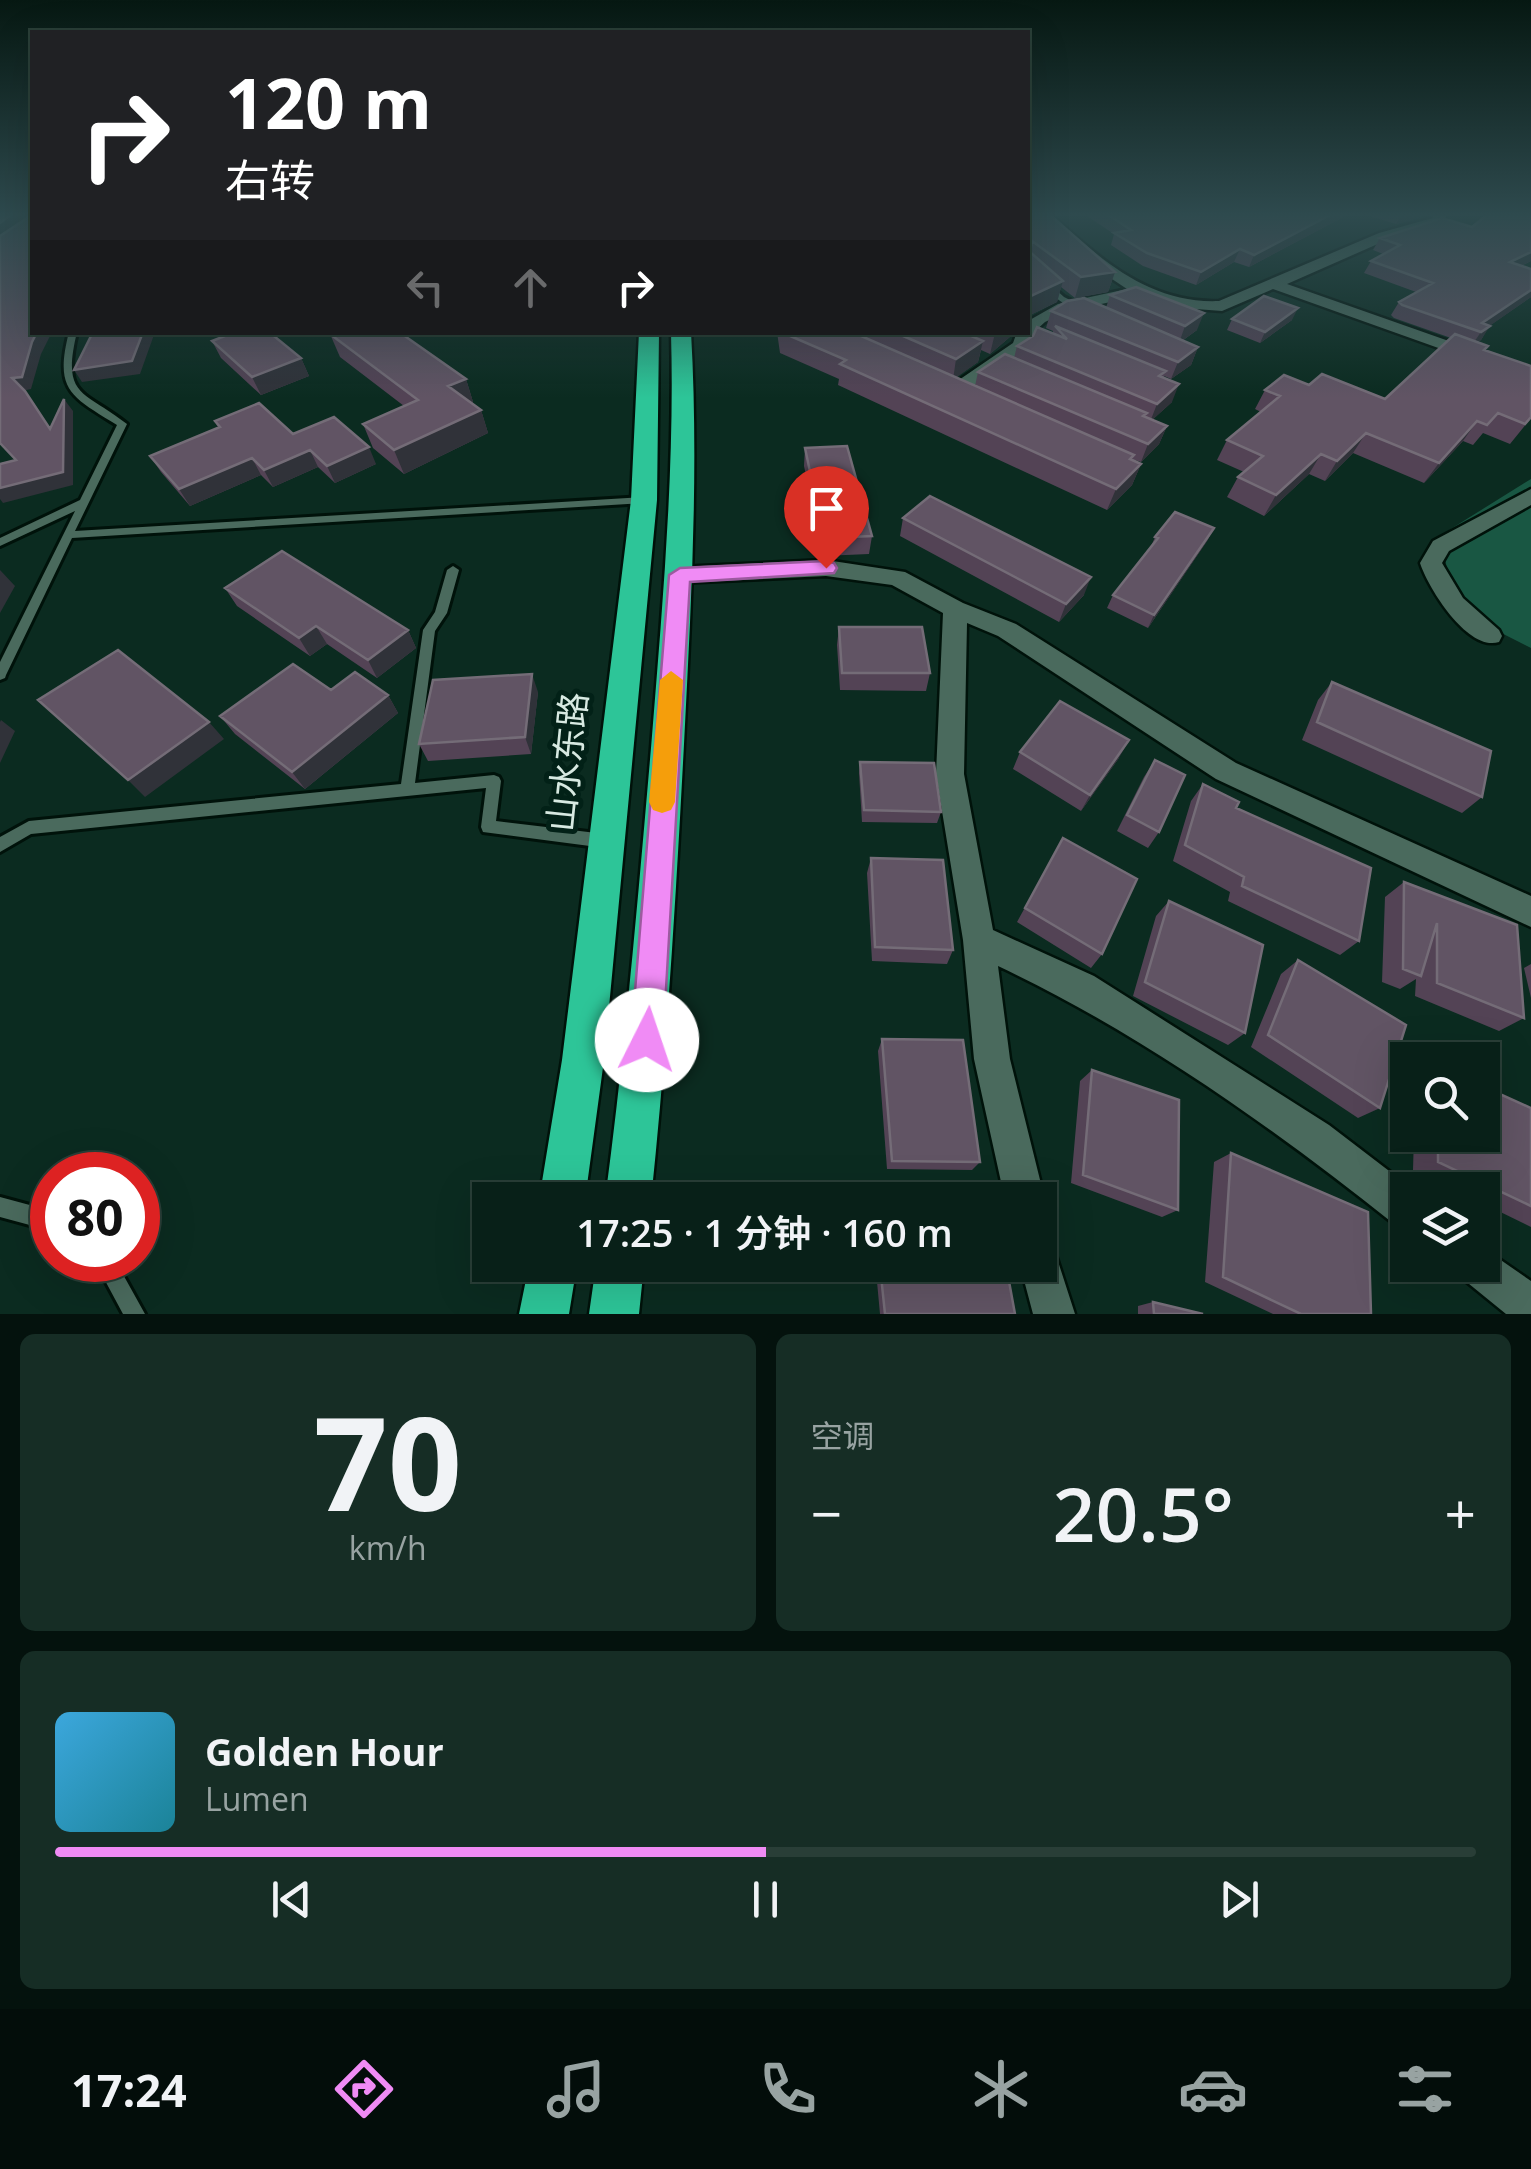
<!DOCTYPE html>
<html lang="zh">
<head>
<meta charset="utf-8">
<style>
  :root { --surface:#082018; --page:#162d25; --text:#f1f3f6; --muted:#98a3a2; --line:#293e37; --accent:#f08bf5 }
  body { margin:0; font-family:"Open Sans","Noto Sans SC",sans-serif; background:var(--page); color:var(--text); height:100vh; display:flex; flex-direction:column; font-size:38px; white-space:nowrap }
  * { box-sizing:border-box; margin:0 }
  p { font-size:32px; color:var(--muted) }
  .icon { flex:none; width:55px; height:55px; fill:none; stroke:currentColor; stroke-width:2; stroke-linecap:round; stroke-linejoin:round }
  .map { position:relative; height:1314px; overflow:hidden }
  .side { display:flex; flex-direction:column; gap:20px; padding:20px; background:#04120d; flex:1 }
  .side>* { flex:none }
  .guide { position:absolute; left:30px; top:30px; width:1000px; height:305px; border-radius:0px; box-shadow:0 10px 40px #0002,0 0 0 2px var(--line); background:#202124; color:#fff; overflow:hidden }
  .fabs { position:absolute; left:1390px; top:1042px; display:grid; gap:20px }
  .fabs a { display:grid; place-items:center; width:110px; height:110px; border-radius:0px; background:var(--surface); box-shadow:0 10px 40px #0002,0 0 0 2px var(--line); font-size:50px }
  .speed { position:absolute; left:30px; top:1152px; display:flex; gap:20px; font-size:50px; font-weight:700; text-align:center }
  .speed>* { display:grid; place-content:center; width:130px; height:130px; border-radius:50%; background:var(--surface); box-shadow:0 10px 40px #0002,0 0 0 2px var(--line); line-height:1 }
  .speed .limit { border:15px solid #d22; background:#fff; color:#111 }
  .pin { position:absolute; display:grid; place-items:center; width:85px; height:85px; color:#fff; margin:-102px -42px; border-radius:50% 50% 50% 0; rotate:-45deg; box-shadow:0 0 10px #0007 }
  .pin .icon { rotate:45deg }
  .me { position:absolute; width:110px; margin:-55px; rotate:4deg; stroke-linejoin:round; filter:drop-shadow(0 0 8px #0008) }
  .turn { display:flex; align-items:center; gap:35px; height:210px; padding:0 30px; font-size:45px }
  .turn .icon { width:130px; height:130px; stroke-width:2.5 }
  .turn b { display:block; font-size:70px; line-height:85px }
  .lanes { display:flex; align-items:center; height:95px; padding:0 30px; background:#0003; justify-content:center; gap:50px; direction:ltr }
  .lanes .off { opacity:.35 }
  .big { font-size:75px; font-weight:600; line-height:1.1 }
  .side .widget { flex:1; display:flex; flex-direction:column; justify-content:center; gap:15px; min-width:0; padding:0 35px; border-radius:15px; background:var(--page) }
  .side .dial { align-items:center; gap:0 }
  .dial b { font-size:130px; line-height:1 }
  .song { display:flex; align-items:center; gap:30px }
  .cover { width:120px; height:120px; border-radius:15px; background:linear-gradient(135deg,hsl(200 70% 55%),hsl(190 70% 35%)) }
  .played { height:10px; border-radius:5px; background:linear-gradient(90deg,var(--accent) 50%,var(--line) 50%) }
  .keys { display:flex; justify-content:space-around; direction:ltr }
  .heat { display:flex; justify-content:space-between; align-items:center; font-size:55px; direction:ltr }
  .side .tiles { flex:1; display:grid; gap:20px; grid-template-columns:1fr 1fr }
  .widget:last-child { grid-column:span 2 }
  .trip { position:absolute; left:472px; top:1182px; width:585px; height:100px; border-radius:0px; background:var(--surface); box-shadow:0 10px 40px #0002,0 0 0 2px var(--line); font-weight:600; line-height:100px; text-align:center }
  .tab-bar { display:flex; height:160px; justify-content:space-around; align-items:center; background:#030d0a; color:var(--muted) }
  .tab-bar .icon { width:70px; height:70px }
  .tab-bar .active { color:var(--accent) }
  .tab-bar b { font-size:45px; color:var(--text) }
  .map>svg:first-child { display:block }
</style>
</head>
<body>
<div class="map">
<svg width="1531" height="1314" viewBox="0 0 1531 1314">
  <rect width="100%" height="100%" fill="#0b2b20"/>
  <path fill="#195743" d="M 1531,479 L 1531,648 L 1454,609 L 1441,535 Z"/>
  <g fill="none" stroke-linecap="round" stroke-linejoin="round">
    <defs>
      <path id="lane" d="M 1028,265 L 1064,297 L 1084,307 L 1084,311 C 1060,307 1044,287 1028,271 Z
        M 69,332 L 77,332 C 61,398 84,390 127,424 L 75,531 L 644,497 L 649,500 L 644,503 L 72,538 L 6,675 L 5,678 L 0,680 L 0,662 L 75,511 L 0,546 L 0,538 L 80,500 L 117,425 C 71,396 54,391 69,332 Z
        M 453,566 L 459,570 L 447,613 L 435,631 L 415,783 L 494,775 L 499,777 L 501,781 L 496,821 L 605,834 L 610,836 L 612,841 L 610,846 L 605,848 L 483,832 L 481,827 L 486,788 L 31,834 L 0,852 L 0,837 L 29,821 L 401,784 L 423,630 L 435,612 L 447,570 Z
        M 0,1197 L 52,1211 L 52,1231 L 0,1217 Z
        M 94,1260 L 115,1260 L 145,1314 L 123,1314 Z"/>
      <path id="street" d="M 1036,214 L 1051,214 C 1100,259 1149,304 1219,301 L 1379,233 L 1433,218 L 1432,214 L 1446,214 L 1446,223 L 1389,239 L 1287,284 L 1531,370 L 1531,381 L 1273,289 L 1222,311 L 1170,307 L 1139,296 L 1068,311 L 1045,322 L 1034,332 L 1026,350 L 960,395 L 934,389 L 934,381 L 953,384 L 1013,343 L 1017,332 L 1028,332 L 1028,321 L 1058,304 L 1127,289 L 1097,269 Z
        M 1531,489 L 1531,505 L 1449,551 L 1442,563 L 1463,598 L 1499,630 L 1502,636 L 1499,642 C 1468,652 1428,588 1420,563 L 1433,541 Z
        M 826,560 L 905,572 L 963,603 L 1016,624 L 1236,763 L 1531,896 L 1531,927 L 1216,779 L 998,636 L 967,623 L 964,774 L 993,930 L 1094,976 L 1329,1125 L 1414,1190 L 1408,1190 L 1408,1229 L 1394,1224 C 1272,1127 1140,1033 998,966 L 1010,1059 L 1045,1200 L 1040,1211 L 1040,1200 L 1005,1200 L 974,1059 L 963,940 L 936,774 L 943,613 L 892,585 L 826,576 L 679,583 L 668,575 L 679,567 Z
        M 1040,1243 L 1054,1249 L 1075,1314 L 1033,1314 L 1020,1265 L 1040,1265 Z
        M 1482,1247 L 1531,1281 L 1531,1314 L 1506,1314 L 1463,1279 L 1457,1265 L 1482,1265 Z"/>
      <path id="highway" d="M 639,332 L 659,332 L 657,500 L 604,1060 L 585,1200 L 539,1200 L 562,1060 L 631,500 Z
        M 671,332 L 691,332 C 699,470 691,607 684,744 C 676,896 667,1048 651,1200 L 605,1200 C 625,1050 638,899 651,748 C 662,610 675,471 671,332 Z
        M 529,1265 L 577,1265 L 569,1314 L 519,1314 Z
        M 596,1265 L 644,1265 L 639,1314 L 589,1314 Z"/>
    </defs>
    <use href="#lane" stroke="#00120a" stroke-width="6"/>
    <use href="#street" stroke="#00120a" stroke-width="5"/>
    <use href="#highway" stroke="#00120a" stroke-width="5"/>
    <use href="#lane" fill="#4a6a5d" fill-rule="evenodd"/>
    <use href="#street" fill="#4a6a5d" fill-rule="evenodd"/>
    <use href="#highway" fill="#2dc598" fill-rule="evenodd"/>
  </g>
  <path fill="#534355" d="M 1028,214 L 1115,272 L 1108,292 L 1075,298 L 1061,287 L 1057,302 L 1028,316 Z
    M 1084,214 L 1349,214 L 1249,267 L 1234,262 L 1196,285 L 1143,266 L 1111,245 L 1114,234 Z
    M 1363,214 L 1424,214 L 1418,218 L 1396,224 Z
    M 1380,238 L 1531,261 L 1521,266 L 1531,297 L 1489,326 L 1481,340 L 1477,342 L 1485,350 L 1531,418 L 1510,444 L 1483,433 L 1473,445 L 1463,441 L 1424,483 L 1353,453 L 1325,481 L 1309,474 L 1264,516 L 1227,497 L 1238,477 L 1244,472 L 1217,460 L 1227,440 L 1261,412 L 1255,409 L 1265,390 L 1309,385 L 1385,399 L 1451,338 L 1394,318 L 1391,315 L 1399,302 L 1416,292 L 1364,273 L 1371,261 L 1383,254 L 1373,250 Z
    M 1110,295 L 1197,330 L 1182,341 L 1198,347 L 1191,365 L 1171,379 L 1164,376 L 1172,402 L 1152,420 L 1167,426 L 1159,444 L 1141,462 L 1132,459 L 1132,460 L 1141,464 L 1132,485 L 1107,510 L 838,385 L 839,379 L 780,353 L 777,332 L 839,332 L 840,335 L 864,337 L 864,332 L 1012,332 L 1011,336 L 990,354 L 981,350 L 978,362 L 956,377 L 975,386 L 978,372 L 1014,358 L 1017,346 L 1053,334 L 1053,331 L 1046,328 L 1051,311 L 1106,308 Z
    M 1232,319 L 1292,320 L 1260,343 L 1227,330 Z
    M 330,334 L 466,379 L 473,402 L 472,403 L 481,410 L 488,433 L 404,474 L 373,448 L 363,424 L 404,406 L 340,357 Z
    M 212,341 L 301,358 L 309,376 L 261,395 L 221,358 Z
    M 215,421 L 293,434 L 376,464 L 335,483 L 318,467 L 273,487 L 261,475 L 190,506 L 161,472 L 150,456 L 218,428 Z
    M 805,448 L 872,536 L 869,554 L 823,556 L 804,466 Z
    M 903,518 L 1084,595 L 1059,622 L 900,536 Z
    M 1214,528 L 1207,541 L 1148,628 L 1107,608 L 1113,595 L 1150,549 L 1155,537 Z
    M 225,588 L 408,630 L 416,648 L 377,678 L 327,644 L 310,656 L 237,606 Z
    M 839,627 L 930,673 L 926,691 L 840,690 L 837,645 Z
    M 1332,682 L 1482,797 L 1462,813 L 1302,740 L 1318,700 Z
    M 331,690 L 388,695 L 398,713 L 305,789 L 235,734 L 220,716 Z
    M 538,692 L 531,754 L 428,761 L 419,744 Z
    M 1020,752 L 1119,758 L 1081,811 L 1013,769 Z
    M 1155,760 L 1159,832 L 1148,848 L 1117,831 L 1144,777 Z
    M 860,762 L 941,812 L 937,823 L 862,822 L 859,773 Z
    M 1203,784 L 1236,808 L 1359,941 L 1340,955 L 1228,901 L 1230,892 L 1173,861 L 1191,801 Z
    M 1063,838 L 1102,954 L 1091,968 L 1017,922 Z
    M 871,858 L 953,950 L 947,964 L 872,961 L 867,873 Z
    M 1404,882 L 1524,1018 L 1499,1031 L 1415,996 L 1416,979 L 1400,989 L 1382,982 L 1385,897 Z
    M 1169,901 L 1245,1033 L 1228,1045 L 1133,996 L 1156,916 Z
    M 1298,960 L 1380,1108 L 1358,1118 L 1251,1047 L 1281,974 Z
    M 1531,964 L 1531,998 L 1524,968 Z
    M 882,1039 L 980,1162 L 972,1170 L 887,1169 L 878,1051 Z
    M 1092,1070 L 1178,1210 L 1162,1217 L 1071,1183 L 1080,1081 Z
    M 1531,1108 L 1531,1227 L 1482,1203 L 1482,1190 L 1455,1190 L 1413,1170 L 1414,1135 L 1482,1135 Z
    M 1231,1153 L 1371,1314 L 1273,1314 L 1205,1282 L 1214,1162 Z
    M 880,1266 L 1015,1314 L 880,1314 L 876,1271 Z
    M 1153,1302 L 1203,1314 L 1138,1314 L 1138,1306 Z"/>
  <path fill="#303239" d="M 12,214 L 27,214 L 30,218 L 0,239 L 0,223 Z
    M 1332,214 L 1349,214 L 1249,267 L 1254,255 Z
    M 1402,214 L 1424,214 L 1418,218 L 1396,224 Z
    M 1240,249 L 1234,262 L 1196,285 L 1201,272 Z
    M 1531,252 L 1531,261 L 1501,275 L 1510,262 Z
    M 1115,272 L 1108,292 L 1075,298 L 1081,277 Z
    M 1063,281 L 1057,302 L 1028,316 L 1031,296 Z
    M 1531,290 L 1531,297 L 1481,332 L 1482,323 Z
    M 1298,308 L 1292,320 L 1260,343 L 1265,332 Z
    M 1204,313 L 1197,330 L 1179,343 L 1185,326 Z
    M 1490,326 L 1481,340 L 1472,345 L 1481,332 Z
    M 37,332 L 52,332 L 41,354 L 31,389 L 22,391 L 12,378 Z
    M 143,332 L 155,332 L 140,374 L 82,382 L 74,370 Z
    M 1012,332 L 1011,336 L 990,354 L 995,333 Z
    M 983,341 L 978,362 L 953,380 L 956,359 Z
    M 1198,347 L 1191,365 L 1171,379 L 1178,362 Z
    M 301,358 L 309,376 L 261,395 L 252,377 Z
    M 466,379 L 473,402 L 456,410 L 448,386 Z
    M 1179,384 L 1172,402 L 1150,422 L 1157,404 Z
    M 64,399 L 73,411 L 73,485 L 3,503 L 0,499 L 0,488 L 63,472 Z
    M 481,410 L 488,433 L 404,474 L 394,450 Z
    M 1477,421 L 1463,441 L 1424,483 L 1439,463 Z
    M 1167,426 L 1159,444 L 1141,462 L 1148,444 Z
    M 1366,433 L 1353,453 L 1325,481 L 1337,461 Z
    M 369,447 L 376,464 L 335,483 L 327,466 Z
    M 310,450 L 318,467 L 273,487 L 264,470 Z
    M 1321,454 L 1309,474 L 1264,516 L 1276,495 Z
    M 252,458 L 261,475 L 190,506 L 179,489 Z
    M 1141,464 L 1132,485 L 1107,510 L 1116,489 Z
    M 1214,528 L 1207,541 L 1148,628 L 1154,615 Z
    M 0,570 L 15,586 L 0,613 Z
    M 1091,577 L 1084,595 L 1059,622 L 1066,604 Z
    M 316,626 L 327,644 L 310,656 L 299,638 Z
    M 408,630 L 416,648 L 377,678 L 368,660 Z
    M 532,674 L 538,692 L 531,754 L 525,737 Z
    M 388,695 L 398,713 L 305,789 L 292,772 Z
    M 1,720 L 15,731 L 0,763 L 0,722 Z
    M 209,722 L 224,739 L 145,797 L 128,780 Z
    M 1129,740 L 1119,758 L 1081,811 L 1090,795 Z"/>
  <path fill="#615464" stroke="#746c77" stroke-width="2.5" d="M 0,214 L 12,214 L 0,223 Z
    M 27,214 L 32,214 L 32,332 L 37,332 L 32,342 L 22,377 L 12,378 L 25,391 L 50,429 L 64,399 L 63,472 L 0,488 L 0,464 L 16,460 L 0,443 L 0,236 L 27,218 Z
    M 1028,214 L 1049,214 L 1115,272 L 1081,277 L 1032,241 L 1030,252 L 1063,281 L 1031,296 L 1028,292 Z
    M 1107,214 L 1332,214 L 1254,255 L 1240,249 L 1201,272 L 1147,253 L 1114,233 L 1131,230 Z
    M 1488,214 L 1531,214 L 1531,252 L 1510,262 L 1531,269 L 1531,290 L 1482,323 L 1490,326 L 1481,332 L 1402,305 L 1399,302 L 1433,283 L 1371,261 L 1400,245 L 1380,238 L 1442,218 L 1472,227 Z
    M 1136,287 L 1204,313 L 1185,326 L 1110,295 Z
    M 1264,296 L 1298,308 L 1265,332 L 1232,319 Z
    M 1084,298 L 1198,347 L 1178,362 L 1051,311 L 1067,301 Z
    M 1055,326 L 1166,371 L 1159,376 L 1179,384 L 1157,404 L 1017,346 L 1033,336 L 1037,327 L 1067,339 Z
    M 93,332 L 143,332 L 132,361 L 74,370 Z
    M 235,332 L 269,332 L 301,358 L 252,377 L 212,341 Z
    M 333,332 L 399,332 L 466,379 L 448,386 L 481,410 L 394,450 L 363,424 L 418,400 L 330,334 Z
    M 781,332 L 839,332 L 840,335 L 844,332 L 852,332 L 1134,455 L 1130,459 L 1141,464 L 1116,489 L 840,364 L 846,360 Z
    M 894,332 L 962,332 L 983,341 L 956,359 Z
    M 1455,334 L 1488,346 L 1484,350 L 1531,366 L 1531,417 L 1525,424 L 1498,413 L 1487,425 L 1477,421 L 1439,463 L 1366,433 L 1337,461 L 1321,454 L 1276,495 L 1238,477 L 1263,456 L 1227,440 L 1280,396 L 1265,390 L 1284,375 L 1309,385 L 1322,374 L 1385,399 Z
    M 1005,354 L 1147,413 L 1143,416 L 1167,426 L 1148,444 L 978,372 Z
    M 259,403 L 293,434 L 334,417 L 369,447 L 327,466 L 310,450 L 264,470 L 252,458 L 179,489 L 150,456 L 220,427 L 215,421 Z
    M 847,446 L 872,536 L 824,538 L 805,448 Z
    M 930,496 L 1091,577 L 1066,604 L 903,518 Z
    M 1175,512 L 1214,528 L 1154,615 L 1113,595 L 1158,538 L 1155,537 Z
    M 282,551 L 408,630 L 368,660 L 316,626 L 299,638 L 225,588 Z
    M 839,627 L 922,627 L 930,673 L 842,673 Z
    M 118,650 L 209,722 L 128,780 L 38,700 Z
    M 293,664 L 331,690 L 355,672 L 388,695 L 292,772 L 220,716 Z
    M 532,674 L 525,737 L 419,744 L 433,680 Z
    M 1332,682 L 1491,751 L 1482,797 L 1317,722 Z
    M 1060,701 L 1129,740 L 1090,795 L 1020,752 Z
    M 1155,760 L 1185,775 L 1159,832 L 1127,815 Z
    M 860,762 L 934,763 L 941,812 L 864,810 Z
    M 1203,784 L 1239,802 L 1236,808 L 1371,868 L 1359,941 L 1242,886 L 1244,877 L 1185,845 Z
    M 1063,838 L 1137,879 L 1102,954 L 1025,908 Z
    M 871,858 L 943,860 L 953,950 L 875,947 Z
    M 1404,882 L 1517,925 L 1524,1018 L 1437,983 L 1437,923 L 1421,976 L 1403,969 Z
    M 1169,901 L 1263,945 L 1245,1033 L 1145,982 Z
    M 1298,960 L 1406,1025 L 1380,1108 L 1268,1035 Z
    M 882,1039 L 963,1040 L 980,1162 L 892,1161 Z
    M 1092,1070 L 1179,1100 L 1178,1210 L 1083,1175 Z
    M 1482,1086 L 1531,1108 L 1531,1206 L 1438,1162 L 1438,1135 L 1482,1135 Z
    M 1231,1153 L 1368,1212 L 1371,1314 L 1301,1314 L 1223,1277 Z
    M 1006,1265 L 1015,1314 L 885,1314 L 880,1266 Z
    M 1153,1302 L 1203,1314 L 1154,1314 Z"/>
  <linearGradient id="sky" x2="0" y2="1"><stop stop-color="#061812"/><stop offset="0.54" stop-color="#2e4a4e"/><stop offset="1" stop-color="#2e4a4e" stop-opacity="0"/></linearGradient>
  <rect width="1531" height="398" fill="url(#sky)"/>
  <path fill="#f08bf5" stroke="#9c5a9f" stroke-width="2.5" d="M 826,561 L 834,563 L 837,568 L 834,573 L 690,582 L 663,1040 L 658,1051 L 647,1056 L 636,1051 L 631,1040 L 669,575 L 680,568 Z"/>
  <path fill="#f59e0b" d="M 671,671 L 683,680 L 675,802 L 671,810 L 662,813 L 653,810 L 649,802 L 660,680 Z"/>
  <g text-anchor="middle" stroke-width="10" stroke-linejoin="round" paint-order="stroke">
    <g font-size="35" fill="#d7e9e1" stroke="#022117">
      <text transform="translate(568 762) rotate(-84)" y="12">山水东路</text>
    </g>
  </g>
</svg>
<div class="fabs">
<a><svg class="icon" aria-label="search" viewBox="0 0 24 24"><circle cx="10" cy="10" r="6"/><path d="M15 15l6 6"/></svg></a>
<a><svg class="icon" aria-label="layers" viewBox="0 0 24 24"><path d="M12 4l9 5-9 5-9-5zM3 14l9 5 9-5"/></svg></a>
</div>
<div class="speed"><div class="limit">80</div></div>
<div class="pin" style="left:826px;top:568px;background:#d93025"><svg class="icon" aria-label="arrive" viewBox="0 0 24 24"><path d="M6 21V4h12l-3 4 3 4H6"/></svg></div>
<svg class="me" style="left:647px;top:1040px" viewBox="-20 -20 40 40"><circle r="19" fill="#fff"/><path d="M0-13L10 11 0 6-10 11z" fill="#f08bf5"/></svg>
<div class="trip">17:25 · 1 分钟 · 160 m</div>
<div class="guide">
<div class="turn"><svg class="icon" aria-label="right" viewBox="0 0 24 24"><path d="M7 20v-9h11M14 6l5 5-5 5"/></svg><div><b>120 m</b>右转</div></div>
<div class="lanes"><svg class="icon off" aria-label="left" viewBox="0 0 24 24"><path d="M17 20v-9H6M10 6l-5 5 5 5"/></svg><svg class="icon off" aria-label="ahead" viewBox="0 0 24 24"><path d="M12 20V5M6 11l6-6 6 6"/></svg><svg class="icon" aria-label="right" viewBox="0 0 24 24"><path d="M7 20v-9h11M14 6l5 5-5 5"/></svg></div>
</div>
</div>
<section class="side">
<div class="tiles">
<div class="widget dial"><b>70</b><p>km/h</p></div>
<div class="widget"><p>空调</p>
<div class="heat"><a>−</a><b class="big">20.5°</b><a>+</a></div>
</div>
<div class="widget">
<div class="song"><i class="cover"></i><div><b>Golden Hour</b><p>Lumen</p></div></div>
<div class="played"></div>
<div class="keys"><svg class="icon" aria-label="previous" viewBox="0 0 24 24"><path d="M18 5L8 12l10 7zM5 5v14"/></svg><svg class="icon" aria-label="pause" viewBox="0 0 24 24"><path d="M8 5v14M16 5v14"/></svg><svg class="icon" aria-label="next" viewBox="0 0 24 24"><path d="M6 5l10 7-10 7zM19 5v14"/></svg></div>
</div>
</div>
</section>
<nav class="tab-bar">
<b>17:24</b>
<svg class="icon active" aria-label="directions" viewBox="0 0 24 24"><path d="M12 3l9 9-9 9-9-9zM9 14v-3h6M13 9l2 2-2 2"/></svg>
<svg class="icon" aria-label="music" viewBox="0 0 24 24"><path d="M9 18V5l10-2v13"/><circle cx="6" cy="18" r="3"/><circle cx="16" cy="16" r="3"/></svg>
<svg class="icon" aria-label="phone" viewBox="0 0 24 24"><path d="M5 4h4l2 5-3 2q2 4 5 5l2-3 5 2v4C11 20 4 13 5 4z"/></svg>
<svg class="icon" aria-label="climate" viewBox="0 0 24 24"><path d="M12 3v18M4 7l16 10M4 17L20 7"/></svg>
<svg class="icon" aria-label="car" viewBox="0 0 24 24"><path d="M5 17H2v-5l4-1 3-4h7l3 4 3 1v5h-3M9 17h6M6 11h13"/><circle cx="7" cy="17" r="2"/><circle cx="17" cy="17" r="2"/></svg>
<svg class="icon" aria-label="filters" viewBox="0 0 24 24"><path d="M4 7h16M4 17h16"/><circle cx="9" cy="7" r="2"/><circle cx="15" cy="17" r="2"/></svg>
</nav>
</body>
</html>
